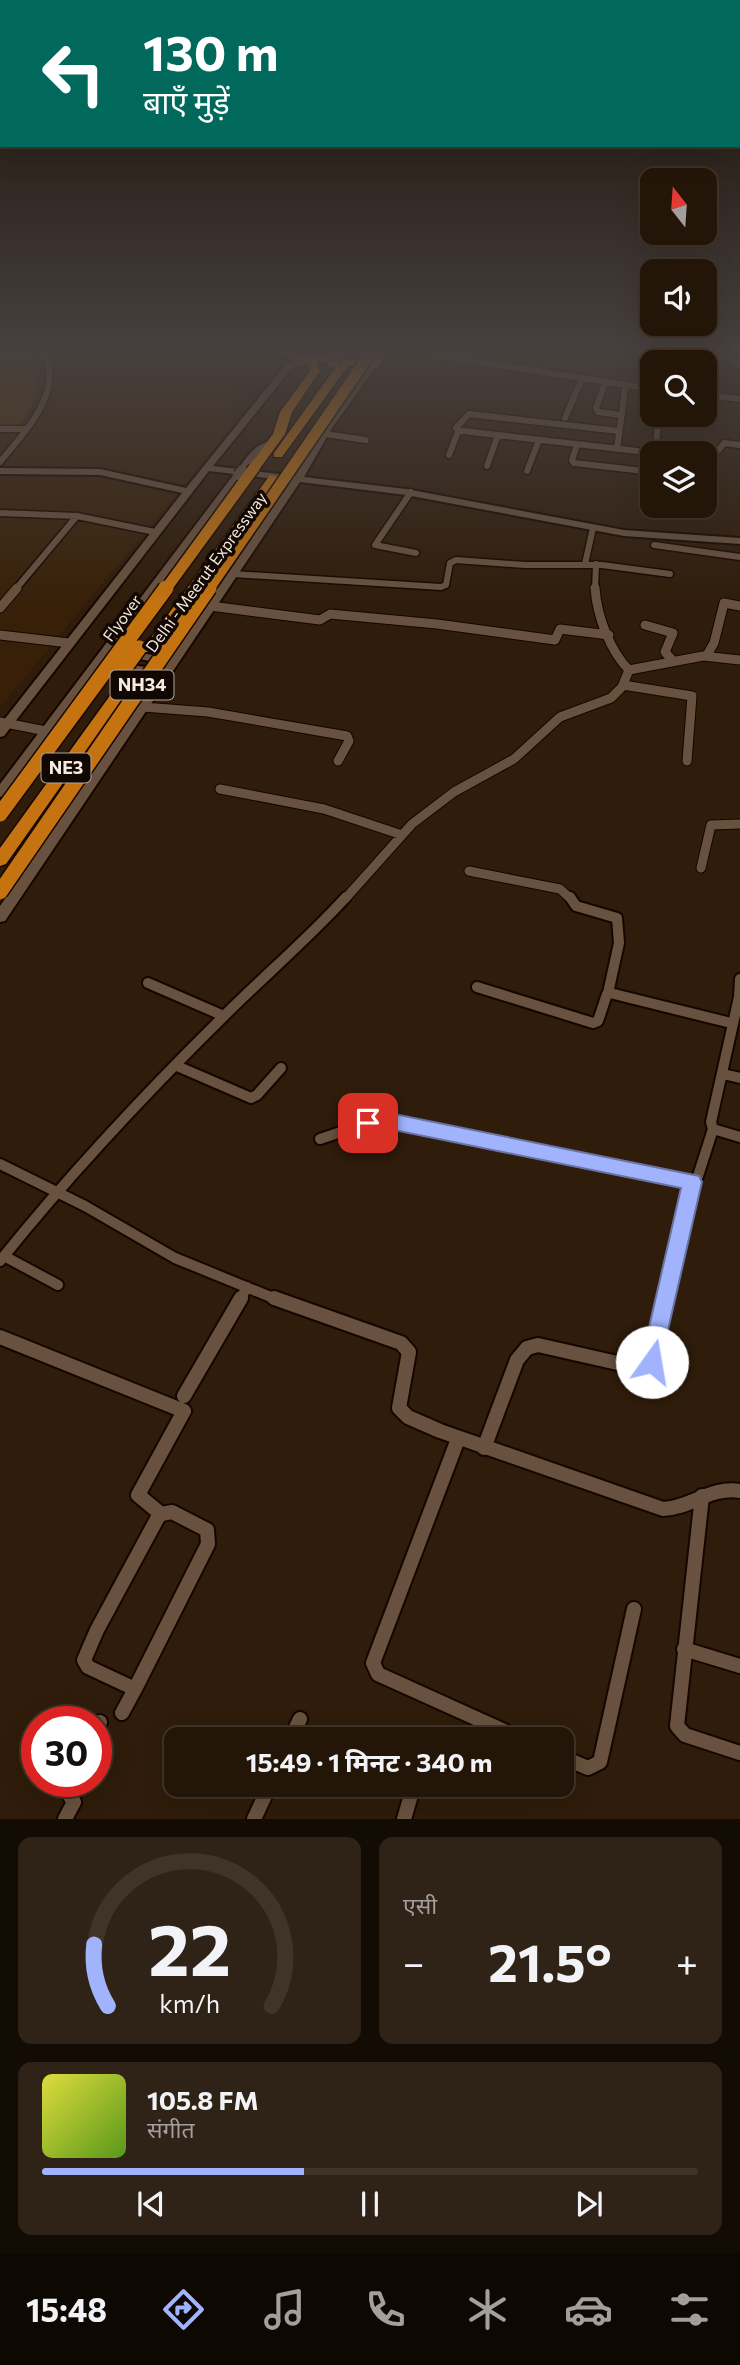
<!DOCTYPE html>
<html lang="hi">
<head>
<meta charset="utf-8">
<style>
  :root { --surface:#231508; --page:#2f2216; --text:#f1f3f6; --muted:#a39f9c; --line:#403429; --accent:#a1b3fd }
  body { margin:0; font-family:Commissioner,"Noto Sans Devanagari",sans-serif; background:var(--page); color:var(--text); height:100vh; display:flex; flex-direction:column; font-size:26px; white-space:nowrap }
  * { box-sizing:border-box; margin:0 }
  p { font-size:23px; color:var(--muted) }
  .icon { flex:none; width:38px; height:38px; fill:none; stroke:currentColor; stroke-width:2; stroke-linecap:round; stroke-linejoin:round }
  .map { position:relative; height:1819px; overflow:hidden }
  .sheet { display:flex; flex-direction:column; gap:18px; padding:18px; background:#130c04; flex:1 }
  .sheet>* { flex:none }
  .guide { position:absolute; left:0px; top:0px; width:740px; height:147px; box-shadow:0 7px 28px #0002,0 0 0 2px var(--line); background:#00695c; color:#fff; overflow:hidden }
  .needle { width:46px; rotate:343deg }
  .fabs { position:absolute; left:640px; top:168px; display:grid; gap:14px }
  .fabs a { display:grid; place-items:center; width:77px; height:77px; border-radius:14px; background:var(--surface); box-shadow:0 7px 28px #0002,0 0 0 2px var(--line); font-size:35px }
  .speed { position:absolute; left:21px; top:1706px; display:flex; gap:14px; font-size:35px; font-weight:700; text-align:center }
  .speed>* { display:grid; place-content:center; width:91px; height:91px; border-radius:50%; background:var(--surface); box-shadow:0 7px 28px #0002,0 0 0 2px var(--line); line-height:1 }
  .speed .limit { border:10px solid #d22; background:#fff; color:#111 }
  .pin { position:absolute; display:grid; place-items:center; width:60px; height:60px; color:#fff; margin:-30px; border-radius:14px; box-shadow:0 4px 10px #0006 }
  .me { position:absolute; width:77px; margin:-38px; rotate:13deg; stroke-linejoin:round; filter:drop-shadow(0 0 5px #0008) }
  .turn { display:flex; align-items:center; gap:24px; height:147px; padding:0 28px; font-size:32px }
  .turn .icon { width:91px; height:91px; stroke-width:2.5 }
  .turn b { display:block; font-size:49px; line-height:60px }
  .big { font-size:52px; font-weight:700; line-height:1.1 }
  .sheet .widget { flex:1; display:flex; flex-direction:column; justify-content:center; gap:10px; min-width:0; padding:0 24px; border-radius:14px; background:var(--page) }
  .sheet .dial { align-items:center; gap:0 }
  .dial svg { height:182px; overflow:visible; fill:none; stroke:var(--line); stroke-width:7; stroke-linecap:round; text-anchor:middle }
  .dial text { fill:var(--text); stroke:none }
  .song { display:flex; align-items:center; gap:21px }
  .cover { width:84px; height:84px; border-radius:10px; background:linear-gradient(135deg,hsl(60 70% 55%),hsl(90 70% 35%)) }
  .played { height:7px; border-radius:4px; background:linear-gradient(90deg,var(--accent) 40%,var(--line) 40%) }
  .keys { display:flex; justify-content:space-around; direction:ltr }
  .heat { display:flex; justify-content:space-between; align-items:center; font-size:38px; direction:ltr }
  .sheet .tiles { flex:1; display:grid; gap:18px; grid-template-columns:1fr 1fr }
  .widget:last-child { grid-column:span 2 }
  .trip { position:absolute; left:164px; top:1727px; width:410px; height:70px; border-radius:14px; background:var(--surface); box-shadow:0 7px 28px #0002,0 0 0 2px var(--line); font-weight:700; line-height:70px; text-align:center }
  .menu { display:flex; height:112px; justify-content:space-around; align-items:center; background:#0e0803; color:var(--muted) }
  .menu .icon { width:49px; height:49px }
  .menu .selected { color:var(--accent) }
  .menu b { font-size:32px; color:var(--text) }
  .map>svg:first-child { display:block }
</style>
</head>
<body>
<div class="map">
<svg width="740" height="1819" viewBox="0 0 740 1819">
  <rect width="100%" height="100%" fill="#2f1c0a"/>
  <path fill="#382008" d="M 0,351 L 236,351 L 231,428 L 0,707 Z"/>
  <path fill="#522f09" d="M 0,351 L 37,351 C 41,379 37,408 17,427 L 0,426 Z"/>
  <g fill="none" stroke-linecap="round" stroke-linejoin="round">
    <defs>
      <path id="street-far3" d="M 407,351 L 653,389
        M 662,351 L 730,358 L 740,366
        M 605,383 L 596,408 L 598,412 L 622,415
        M 705,395 L 740,399
        M 565,418 L 582,379
        M 0,429 L 26,429
        M 459,432 L 456,428 L 469,414 L 619,431
        M 325,434 L 366,440
        M 657,444 L 718,451 L 724,443 L 740,445
        M 577,445 L 572,460 L 574,463 L 653,472
        M 617,449 L 625,389
        M 656,449 L 658,415
        M 449,455 L 458,432 L 463,431 L 655,453
        M 0,462 C 27,429 61,396 46,351
        M 487,466 L 498,435
        M 527,471 L 539,440
        M 411,492 L 375,545 L 416,553
        M 0,513 L 77,516 L 155,532
        M 654,545 L 740,557
        M 585,564 L 593,528
        M 233,574 L 441,587 L 446,585 L 450,563 L 456,560 L 525,565 L 602,565 L 670,574
        M 15,590 L 77,516
        M 595,590 L 596,564"/>
      <path id="street-far2" d="M 595,588 C 597,616 610,651 629,670
        M 210,606 L 320,620 L 330,614 L 437,624 L 555,640 L 560,629 L 609,635
        M 0,608 L 17,588
        M 645,625 L 673,633 L 665,652 L 673,661
        M 0,635 L 69,643
        M 707,655 L 714,643 L 724,603 L 740,606
        M 629,670 L 703,656 L 740,660
        M 623,685 L 692,696 L 687,761
        M 143,707 L 208,712 L 347,736 L 349,741 L 338,761
        M 0,722 L 46,731
        M 220,789 L 324,809 L 402,835
        M 701,868 L 711,825 L 740,824
        M 469,871 L 560,889 L 571,899
        M 345,899 L 412,824 L 454,792 L 514,759 L 560,717 L 611,698 L 622,687 L 629,670"/>
      <path id="street-far1" d="M 570,897 L 576,906 L 617,918 L 619,943 L 608,993
        M 148,983 L 224,1016
        M 477,987 L 593,1023 L 598,1021 L 607,994 L 610,993 L 731,1023
        M 177,1066 L 251,1098 L 257,1095 L 281,1068
        M 723,1074 L 740,1078
        M 713,1129 L 740,1137
        M 320,1139 L 368,1123 L 393,1122 L 692,1182 L 698,1176 L 713,1129 L 711,1122 L 739,997 L 740,979
        M 0,1164 L 85,1206 L 175,1258 L 278,1300
        M 4,1256 L 58,1285
        M 0,1261 C 69,1175 145,1094 224,1016 C 264,976 308,939 346,897
        M 240,1300 L 247,1287
        M 666,1300 L 692,1182"/>
      <path id="street" d="M 274,1298 L 401,1343 L 409,1352 L 399,1408 L 408,1417 L 440,1431 L 663,1509 C 691,1508 711,1486 740,1491
        M 0,1337 L 184,1411 L 138,1495 L 161,1514
        M 184,1396 L 241,1298
        M 458,1439 L 373,1663 L 378,1674 L 524,1740
        M 484,1448 L 517,1360 L 527,1348 L 538,1345 L 644,1369 L 652,1362 L 666,1298
        M 702,1496 L 677,1726 L 685,1735 L 740,1753
        M 172,1512 L 207,1530 L 208,1544 L 135,1689 L 88,1667 L 84,1660 L 97,1630 L 157,1519 L 161,1514 Z
        M 684,1649 L 740,1666
        M 122,1713 L 135,1689
        M 96,1729 L 100,1722
        M 290,1740 L 300,1719
        M 562,1757 L 588,1768 L 600,1762 L 634,1609
        M 65,1819 L 74,1802 L 67,1792 L 70,1782
        M 254,1819 L 270,1785
        M 404,1819 L 414,1785"/>
      <path id="secondary" d="M 307,358 L 311,361 L 310,363 L 292,368 L 213,466 L 238,469 C 248,455 257,441 275,441 L 275,445 L 262,450 L 247,470 L 295,476 L 323,428 L 370,364 L 373,363 L 377,366 L 332,428 L 304,477 L 406,489 L 624,530 L 740,538 L 740,544 L 624,536 L 406,495 L 300,482 L 5,921 L 0,922 L 0,906 L 158,676 L 116,668 L 110,665 L 116,662 L 162,670 L 166,664 L 123,656 L 117,653 L 123,650 L 170,658 L 291,481 L 243,475 L 5,796 L 0,797 L 0,784 L 234,474 L 209,471 L 4,736 L 0,737 L 0,725 L 182,493 L 100,475 L 0,474 L 0,468 L 100,469 L 186,488 L 286,364 Z"/>
      <path id="highway" d="M 277,351 L 370,362 L 379,351 L 389,351 L 377,368 L 348,366 L 282,457 L 274,457 L 274,453 L 338,364 L 316,361 L 320,371 L 292,412 L 285,434 L 258,471 L 254,472 L 248,468 L 273,434 L 280,412 L 310,371 L 307,363 L 291,360 Z
        M 270,475 L 280,478 L 155,652 L 145,652 L 145,646 Z
        M 132,671 L 139,675 L 6,864 L 0,866 L 0,848 L 127,672 Z"/>
    </defs>
    <use href="#street-far3" stroke="#160600" stroke-width="9"/>
    <use href="#street-far2" stroke="#160600" stroke-width="11"/>
    <use href="#street-far1" stroke="#160600" stroke-width="14"/>
    <use href="#street" stroke="#160600" stroke-width="18"/>
    <use href="#secondary" stroke="#160600" stroke-width="4"/>
    <use href="#highway" stroke="#160600" stroke-width="3"/>
    <use href="#street-far3" stroke="#68523f" stroke-width="6"/>
    <use href="#street-far2" stroke="#68523f" stroke-width="9"/>
    <use href="#street-far1" stroke="#68523f" stroke-width="10"/>
    <use href="#street" stroke="#68523f" stroke-width="14"/>
    <use href="#secondary" fill="#68523f" fill-rule="evenodd"/>
    <use href="#highway" fill="#c47310" fill-rule="evenodd"/>
    <defs>
      <path id="secondary-bridge" d="M 238,475 L 242,470"/>
      <path id="highway-bridge-far1" d="M 333,362 L 340,351
        M 165,590 L 254,468
        M 208,590 L 372,351"/>
      <path id="highway-bridge" d="M 121,673 L 139,648
        M 0,814 L 166,588
        M 0,892 L 209,588"/>
    </defs>
    <use href="#secondary-bridge" stroke="#160600" stroke-width="12" stroke-linecap="butt"/>
    <use href="#highway-bridge-far1" stroke="#160600" stroke-width="14" stroke-linecap="butt"/>
    <use href="#highway-bridge" stroke="#160600" stroke-width="18" stroke-linecap="butt"/>
    <use href="#secondary-bridge" stroke="#68523f" stroke-width="10"/>
    <use href="#highway-bridge-far1" stroke="#c47310" stroke-width="11"/>
    <use href="#highway-bridge" stroke="#c47310" stroke-width="15"/>
  </g>
  <linearGradient id="sky" x2="0" y2="1"><stop stop-color="#1a0f06"/><stop offset="0.58" stop-color="#47403e"/><stop offset="1" stop-color="#47403e" stop-opacity="0"/></linearGradient>
  <rect width="740" height="606" fill="url(#sky)"/>
  <path fill="#a1b3fd" stroke="#6974a4" stroke-width="2" d="M 399,1115 L 699,1176 L 702,1182 L 659,1369 L 652,1372 L 644,1369 L 641,1362 L 681,1188 L 399,1131 L 361,1128 L 358,1123 L 361,1118 Z"/>
  <g text-anchor="middle" stroke-width="7" stroke-linejoin="round" paint-order="stroke">
    <g font-size="16" fill="#f7eade" stroke="#110803">
      <text transform="translate(206 572) rotate(-54)" y="6">Delhi - Meerut Expressway</text>
      <text transform="translate(122 618) rotate(-54)" y="6">Flyover</text>
    </g>
    <g fill="#110803" stroke="#b2a69c" stroke-width="2">
      <rect x="110.5" y="670.5" width="63" height="29" rx="5"/>
      <rect x="41.5" y="753.5" width="49" height="29" rx="5"/>
    </g>
    <g font-size="18" font-weight="bold" fill="#f7eade">
      <text x="142" y="691">NH34</text>
      <text x="66" y="774">NE3</text>
    </g>
  </g>
</svg>
<div class="fabs">
<a><svg class="needle" viewBox="-14 -14 28 28"><path d="M0-13l5 13h-10z" fill="#e53935"/><path d="M0 13l5-13h-10z" fill="#a39f9c"/></svg></a>
<a><svg class="icon" aria-label="sound" viewBox="0 0 24 24"><path d="M4 9h4l5-4v14l-5-4H4zM17 9q2 3 0 6"/></svg></a>
<a><svg class="icon" aria-label="search" viewBox="0 0 24 24"><circle cx="10" cy="10" r="6"/><path d="M15 15l6 6"/></svg></a>
<a><svg class="icon" aria-label="layers" viewBox="0 0 24 24"><path d="M12 4l9 5-9 5-9-5zM3 14l9 5 9-5"/></svg></a>
</div>
<div class="speed"><div class="limit">30</div></div>
<div class="pin" style="left:368px;top:1123px;background:#d93025"><svg class="icon" aria-label="arrive" viewBox="0 0 24 24"><path d="M6 21V4h12l-3 4 3 4H6"/></svg></div>
<svg class="me" style="left:652px;top:1362px" viewBox="-20 -20 40 40"><circle r="19" fill="#fff"/><path d="M0-13L10 11 0 6-10 11z" fill="#a1b3fd"/></svg>
<div class="trip">15:49 · 1 मिनट · 340 m</div>
<div class="guide">
<div class="turn"><svg class="icon" aria-label="left" viewBox="0 0 24 24"><path d="M17 20v-9H6M10 6l-5 5 5 5"/></svg><div><b>130 m</b>बाएँ मुड़ें</div></div>
</div>
</div>
<section class="sheet">
<div class="tiles">
<div class="widget dial"><svg viewBox="0 0 100 80">
<path d="M14 69A42 42 0 1 1 86 69"/>
<path d="M14 69A42 42 0 0 1 8 42" stroke="#a1b3fd"/>
<text x="50" y="56" font-size="32" font-weight="700">22</text>
<text x="50" y="72" font-size="11">km/h</text>
</svg></div>
<div class="widget"><p>एसी</p>
<div class="heat"><a>−</a><b class="big">21.5°</b><a>+</a></div>
</div>
<div class="widget">
<div class="song"><i class="cover"></i><div><b>105.8 FM</b><p>संगीत</p></div></div>
<div class="played"></div>
<div class="keys"><svg class="icon" aria-label="previous" viewBox="0 0 24 24"><path d="M18 5L8 12l10 7zM5 5v14"/></svg><svg class="icon" aria-label="pause" viewBox="0 0 24 24"><path d="M8 5v14M16 5v14"/></svg><svg class="icon" aria-label="next" viewBox="0 0 24 24"><path d="M6 5l10 7-10 7zM19 5v14"/></svg></div>
</div>
</div>
</section>
<nav class="menu">
<b>15:48</b>
<svg class="icon selected" aria-label="directions" viewBox="0 0 24 24"><path d="M12 3l9 9-9 9-9-9zM9 14v-3h6M13 9l2 2-2 2"/></svg>
<svg class="icon" aria-label="music" viewBox="0 0 24 24"><path d="M9 18V5l10-2v13"/><circle cx="6" cy="18" r="3"/><circle cx="16" cy="16" r="3"/></svg>
<svg class="icon" aria-label="phone" viewBox="0 0 24 24"><path d="M5 4h4l2 5-3 2q2 4 5 5l2-3 5 2v4C11 20 4 13 5 4z"/></svg>
<svg class="icon" aria-label="climate" viewBox="0 0 24 24"><path d="M12 3v18M4 7l16 10M4 17L20 7"/></svg>
<svg class="icon" aria-label="car" viewBox="0 0 24 24"><path d="M5 17H2v-5l4-1 3-4h7l3 4 3 1v5h-3M9 17h6M6 11h13"/><circle cx="7" cy="17" r="2"/><circle cx="17" cy="17" r="2"/></svg>
<svg class="icon" aria-label="filters" viewBox="0 0 24 24"><path d="M4 7h16M4 17h16"/><circle cx="9" cy="7" r="2"/><circle cx="15" cy="17" r="2"/></svg>
</nav>
</body>
</html>
